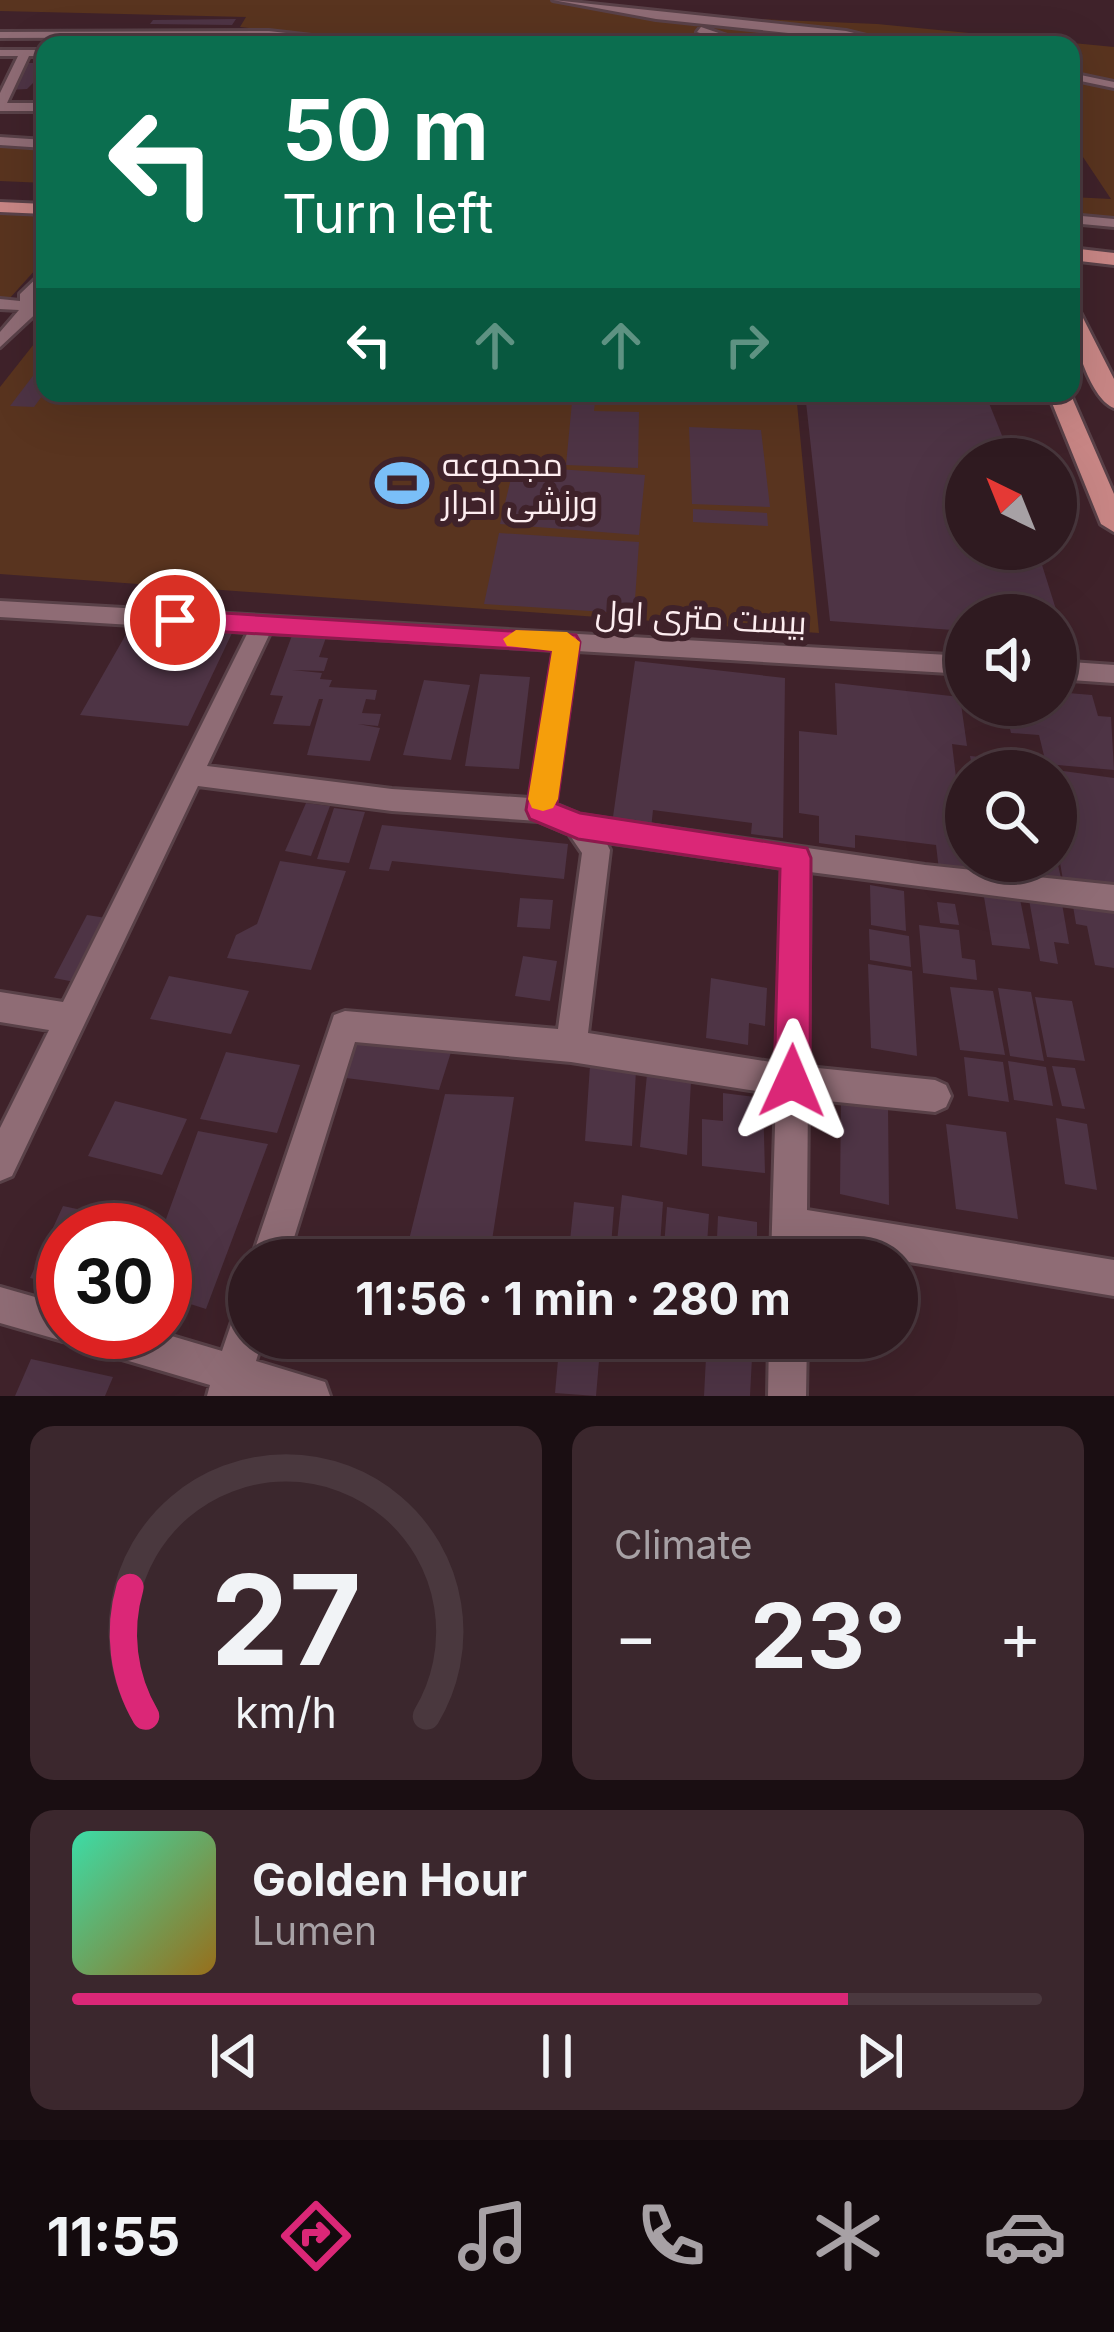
<!DOCTYPE html>
<html lang="en">
<head>
<meta charset="utf-8">
<style>
  :root { --surface:#2f1a20; --page:#3b272d; --text:#f1f3f6; --muted:#a7a1a5; --line:#4a383e; --accent:#db2777 }
  body { margin:0; font-family:Inter,Cairo,sans-serif; background:var(--page); color:var(--text); height:100vh; display:flex; flex-direction:column; font-size:45px; white-space:nowrap }
  * { box-sizing:border-box; margin:0 }
  p { font-size:39px; color:var(--muted) }
  .icon { flex:none; width:66px; height:66px; fill:none; stroke:currentColor; stroke-width:2; stroke-linecap:round; stroke-linejoin:round }
  .map { position:relative; height:1396px; overflow:hidden }
  .side { display:flex; flex-direction:column; gap:30px; padding:30px; background:#1a0e12; flex:1 }
  .side>* { flex:none }
  .hud { position:absolute; left:36px; top:36px; width:1044px; height:366px; border-radius:24px; box-shadow:0 12px 48px #0002,0 0 0 3px var(--line); background:#0b6e4f; color:#fff; overflow:hidden }
  .needle { width:78px; rotate:317deg }
  .fabs { position:absolute; left:945px; top:438px; display:grid; gap:24px }
  .fabs a { display:grid; place-items:center; width:132px; height:132px; border-radius:50%; background:var(--surface); box-shadow:0 12px 48px #0002,0 0 0 3px var(--line); font-size:60px }
  .speed { position:absolute; left:36px; top:1203px; display:flex; gap:24px; font-size:60px; font-weight:700; text-align:center }
  .speed>* { display:grid; place-content:center; width:156px; height:156px; border-radius:50%; background:var(--surface); box-shadow:0 12px 48px #0002,0 0 0 3px var(--line); line-height:1 }
  .speed .limit { border:18px solid #d22; background:#fff; color:#111 }
  .pin { position:absolute; display:grid; place-items:center; width:102px; height:102px; color:#fff; margin:-51px; border:6px solid #fff; border-radius:50%; box-shadow:0 3px 12px #0007 }
  .me { position:absolute; width:132px; margin:-66px; rotate:1deg; stroke-linejoin:round; filter:drop-shadow(0 0 9px #0008) }
  .turn { display:flex; align-items:center; gap:42px; height:252px; padding:0 48px; font-size:54px }
  .turn .icon { width:156px; height:156px; stroke-width:2.5 }
  .turn b { display:block; font-size:84px; line-height:102px }
  .lanes { display:flex; align-items:center; height:114px; padding:0 48px; background:#0003; justify-content:center; gap:60px; direction:ltr }
  .lanes .off { opacity:.35 }
  .big { font-size:90px; font-weight:700; line-height:1.1 }
  .side .card { flex:1; display:flex; flex-direction:column; justify-content:center; gap:18px; min-width:0; padding:0 42px; border-radius:24px; background:var(--page) }
  .side .dial { align-items:center; gap:0 }
  .dial svg { height:312px; overflow:visible; fill:none; stroke:var(--line); stroke-width:7; stroke-linecap:round; text-anchor:middle }
  .dial text { fill:var(--text); stroke:none }
  .song { display:flex; align-items:center; gap:36px }
  .cover { width:144px; height:144px; border-radius:18px; background:linear-gradient(135deg,hsl(160 70% 55%),hsl(40 70% 35%)) }
  .played { height:12px; border-radius:6px; background:linear-gradient(90deg,var(--accent) 80%,var(--line) 80%) }
  .keys { display:flex; justify-content:space-around; direction:ltr }
  .heat { display:flex; justify-content:space-between; align-items:center; font-size:66px; direction:ltr }
  .side .tiles { flex:1; display:grid; gap:30px; grid-template-columns:1fr 1fr }
  .card:last-child { grid-column:span 2 }
  .trip { position:absolute; left:228px; top:1239px; width:690px; height:120px; border-radius:60px; background:var(--surface); box-shadow:0 12px 48px #0002,0 0 0 3px var(--line); font-weight:700; line-height:120px; text-align:center }
  .menu { display:flex; height:192px; justify-content:space-around; align-items:center; background:#130a0d; color:var(--muted) }
  .menu .icon { width:84px; height:84px }
  .menu .current { color:var(--accent) }
  .menu b { font-size:54px; color:var(--text) }
  .map>svg:first-child { display:block }
</style>
</head>
<body>
<div class="map">
<svg width="1114" height="1396" viewBox="0 0 1114 1396">
  <rect width="100%" height="100%" fill="#3f222a"/>
  <path fill="#59341f" d="M 0,0 L 552,0 L 655,15 L 877,24 L 1114,47 L 1114,219 L 1071,215 L 1071,197 L 1111,199 L 1071,139 L 1071,45 L 415,45 L 240,27 L 246,17 L 0,11 Z
    M 0,145 L 45,147 L 45,183 L 0,181 Z
    M 0,212 L 45,214 L 45,259 L 9,299 L 0,299 Z
    M 45,330 L 45,393 L 796,393 L 819,633 L 0,574 L 0,387 Z"/>
  <path fill="#4e3445" d="M 236,19 L 232,25 L 150,24 L 153,20 Z
    M 26,63 L 45,63 L 41,71 L 45,71 L 27,89 L 9,90 Z
    M 45,360 L 45,392 L 34,407 L 10,406 Z
    M 805,393 L 985,393 L 1007,448 L 988,459 L 966,459 L 966,549 L 1037,549 L 1065,638 L 1056,637 L 1056,615 L 966,615 L 966,631 L 830,621 Z
    M 572,402 L 595,402 L 594,411 L 639,412 L 638,468 L 566,465 Z
    M 689,427 L 761,430 L 770,507 L 692,504 Z
    M 514,466 L 645,475 L 639,535 L 500,524 Z
    M 693,509 L 767,513 L 768,526 L 693,522 Z
    M 499,533 L 639,542 L 634,614 L 484,604 Z
    M 133,622 L 233,631 L 188,726 L 80,715 Z
    M 294,630 L 328,632 L 319,657 L 328,658 L 324,671 L 292,670 L 322,673 L 320,679 L 332,680 L 329,687 L 377,690 L 375,700 L 366,699 L 362,713 L 381,714 L 378,726 L 358,724 L 380,728 L 370,761 L 307,755 L 323,699 L 319,699 L 310,726 L 273,724 L 283,696 L 270,695 Z
    M 635,661 L 785,678 L 783,838 L 751,834 L 752,823 L 653,810 L 651,829 L 612,824 Z
    M 480,674 L 530,677 L 519,769 L 465,766 Z
    M 424,680 L 470,685 L 451,760 L 403,755 Z
    M 835,683 L 960,697 L 967,746 L 952,744 L 966,861 L 971,861 L 973,875 L 939,870 L 936,845 L 855,835 L 855,848 L 819,843 L 819,816 L 799,813 L 799,731 L 837,735 Z
    M 1056,692 L 1092,695 L 1098,716 L 1111,717 L 1114,770 L 1046,764 L 1039,735 L 1011,733 L 1004,705 L 1056,705 Z
    M 970,756 L 1034,762 L 1036,771 L 973,771 Z
    M 1056,770 L 1114,778 L 1114,893 L 1064,886 L 1056,839 Z
    M 306,803 L 330,806 L 311,856 L 285,851 Z
    M 334,808 L 365,812 L 349,863 L 317,859 Z
    M 382,825 L 568,844 L 564,879 L 392,861 L 389,871 L 369,869 Z
    M 280,861 L 346,871 L 311,970 L 227,958 L 236,935 L 257,924 Z
    M 989,861 L 1057,861 L 1062,882 L 992,875 Z
    M 870,885 L 904,891 L 906,931 L 871,925 Z
    M 982,885 L 1018,889 L 1030,949 L 992,945 Z
    M 1028,894 L 1061,898 L 1069,944 L 1054,942 L 1058,964 L 1040,961 Z
    M 1071,894 L 1114,900 L 1114,968 L 1095,965 L 1087,926 L 1076,924 Z
    M 520,898 L 553,900 L 550,929 L 517,927 Z
    M 937,902 L 955,904 L 959,925 L 940,923 Z
    M 87,915 L 113,919 L 80,983 L 54,978 Z
    M 919,925 L 959,930 L 962,958 L 975,960 L 977,980 L 923,973 Z
    M 869,929 L 909,936 L 911,967 L 870,960 Z
    M 523,956 L 557,961 L 550,1001 L 515,996 Z
    M 868,964 L 912,971 L 917,1056 L 871,1048 Z
    M 169,976 L 249,991 L 231,1034 L 150,1019 Z
    M 711,978 L 767,988 L 765,1026 L 749,1023 L 748,1045 L 706,1038 Z
    M 950,987 L 993,991 L 1005,1055 L 960,1050 Z
    M 998,988 L 1031,992 L 1044,1061 L 1010,1056 Z
    M 1035,997 L 1072,1001 L 1085,1061 L 1047,1057 Z
    M 359,1035 L 452,1049 L 439,1090 L 346,1078 Z
    M 226,1052 L 300,1065 L 277,1133 L 200,1119 Z
    M 964,1057 L 1003,1062 L 1009,1102 L 968,1096 Z
    M 1008,1061 L 1046,1067 L 1053,1106 L 1014,1100 Z
    M 590,1065 L 636,1070 L 632,1146 L 585,1141 Z
    M 1052,1066 L 1075,1068 L 1085,1109 L 1062,1106 Z
    M 647,1074 L 691,1081 L 687,1155 L 640,1147 Z
    M 723,1093 L 763,1098 L 765,1173 L 702,1166 L 702,1119 L 723,1121 Z
    M 445,1094 L 514,1097 L 489,1260 L 404,1260 Z
    M 841,1096 L 888,1106 L 889,1205 L 840,1194 Z
    M 115,1101 L 187,1119 L 162,1175 L 88,1156 Z
    M 1056,1118 L 1087,1124 L 1097,1190 L 1065,1184 Z
    M 946,1124 L 1006,1132 L 1018,1219 L 956,1209 Z
    M 198,1131 L 268,1144 L 206,1309 L 165,1296 L 162,1230 Z
    M 622,1195 L 663,1202 L 659,1260 L 615,1260 Z
    M 574,1202 L 614,1207 L 610,1260 L 568,1260 Z
    M 63,1206 L 152,1225 L 150,1230 L 63,1230 L 63,1286 L 30,1278 Z
    M 667,1207 L 709,1214 L 706,1260 L 663,1260 Z
    M 718,1216 L 757,1222 L 757,1260 L 716,1260 Z
    M 560,1338 L 601,1338 L 596,1396 L 555,1393 Z
    M 707,1338 L 753,1338 L 750,1396 L 704,1396 Z
    M 31,1359 L 113,1377 L 105,1396 L 15,1396 Z"/>
  <g fill="none" stroke-linecap="round" stroke-linejoin="round">
    <defs>
      <path id="minor" d="M 553,0 L 846,31 L 903,45 L 656,19 Z
        M 701,27 L 748,43 L 749,45 L 734,45 L 697,32 Z
        M 269,31 L 389,45 L 269,37 L 0,38 L 0,32 Z
        M 0,50 L 45,50 L 45,56 L 29,56 L 7,103 L 45,103 L 45,111 L 0,111 L 0,93 L 18,56 L 0,56 Z
        M 1071,73 L 1114,82 L 1114,88 L 1071,79 Z
        M 0,137 L 45,140 L 45,148 L 0,145 Z
        M 1071,215 L 1114,219 L 1114,227 L 1071,223 Z
        M 45,270 L 45,285 L 34,297 L 45,294 L 45,305 L 0,347 L 0,332 L 19,310 L 0,309 L 0,299 L 20,301 L 20,294 Z
        M 0,601 L 966,656 L 966,674 L 577,651 L 555,804 L 580,815 L 925,865 L 1114,885 L 1114,911 L 810,872 L 808,1067 L 935,1080 L 946,1085 L 951,1096 L 946,1107 L 935,1112 L 808,1099 L 807,1210 L 1114,1260 L 1114,1296 L 807,1245 L 807,1260 L 771,1260 L 776,1094 L 571,1062 L 355,1042 L 287,1260 L 251,1260 L 334,1015 L 345,1011 L 558,1029 L 582,853 L 569,834 L 539,821 L 392,811 L 198,786 L 12,1176 L 0,1181 L 0,1128 L 49,1030 L 0,1022 L 0,992 L 63,1002 L 248,632 L 0,617 ZM 270,633 L 554,650 L 530,798 L 392,789 L 207,766 ZM 606,842 L 782,868 L 777,1063 L 588,1033 L 610,850 Z
        M 1056,661 L 1114,665 L 1114,683 L 1056,679 Z
        M 0,1287 L 63,1305 L 63,1332 L 158,1332 L 222,1351 L 236,1310 L 249,1305 L 249,1338 L 263,1338 L 256,1361 L 325,1382 L 330,1396 L 207,1396 L 210,1385 L 95,1351 L 82,1345 L 77,1333 L 63,1341 L 0,1323 Z
        M 769,1338 L 807,1338 L 806,1396 L 768,1396 Z"/>
      <path id="major" d="M 0,202 L 45,204 L 45,214 L 0,212 Z
        M 1071,248 L 1114,253 L 1114,265 L 1071,260 Z
        M 1071,308 L 1081,314 L 1114,379 L 1114,408 C 1089,398 1071,334 1071,308 Z
        M 1048,393 L 1070,393 L 1114,494 L 1114,532 L 1101,524 Z"/>
    </defs>
    <use href="#minor" stroke="#594148" stroke-width="6"/>
    <use href="#major" stroke="#594148" stroke-width="6"/>
    <use href="#minor" fill="#8f6c75" fill-rule="evenodd"/>
    <use href="#major" fill="#c88685" fill-rule="evenodd"/>
  </g>
  <path fill="#db2777" stroke="#8e194d" stroke-width="3" d="M 175,610 L 576,635 L 580,642 L 557,804 L 580,813 L 807,848 L 811,858 L 810,1081 L 805,1093 L 792,1099 L 779,1093 L 774,1081 L 780,869 L 578,839 L 530,819 L 526,810 L 552,651 L 175,629 L 162,620 Z"/>
  <path fill="#f59e0b" d="M 516,630 L 567,632 L 580,642 L 558,799 L 553,808 L 543,811 L 532,808 L 528,799 L 552,651 L 507,646 L 503,639 Z"/>
  <defs>
    <symbol id="stadium-bare" viewBox="-9 -9 18 18"><path d="M0-5a6.5 5 0 1 0 0 10a6.5 5 0 1 0 0-10ZM-3.5-1.8h7v3.6h-7Z" fill="#7abff8" stroke="#3f222a" stroke-width="2.5" paint-order="stroke"/></symbol>
  </defs>
  <g fill-rule="evenodd">
    <use href="#stadium-bare" x="364" y="445" width="76" height="76"/>
  </g>
  <g text-anchor="middle" stroke-width="12" stroke-linejoin="round" paint-order="stroke">
    <g font-size="33" fill="#fdedf0" stroke="#3f222a" text-anchor="start">
      <text x="442" y="476">مجموعه<tspan x="442" dy="38">ورزشی احرار</tspan></text>
    </g>
    <g font-size="33" fill="#fdedf0" stroke="#3f222a">
      <text transform="translate(701 617) rotate(3)" y="12">بیست متری اول</text>
    </g>
  </g>
</svg>
<div class="fabs">
<a><svg class="needle" viewBox="-14 -14 28 28"><path d="M0-13l5 13h-10z" fill="#e53935"/><path d="M0 13l5-13h-10z" fill="#a7a1a5"/></svg></a>
<a><svg class="icon" aria-label="sound" viewBox="0 0 24 24"><path d="M4 9h4l5-4v14l-5-4H4zM17 9q2 3 0 6"/></svg></a>
<a><svg class="icon" aria-label="search" viewBox="0 0 24 24"><circle cx="10" cy="10" r="6"/><path d="M15 15l6 6"/></svg></a>
</div>
<div class="speed"><div class="limit">30</div></div>
<div class="pin" style="left:175px;top:620px;background:#d93025"><svg class="icon" aria-label="arrive" viewBox="0 0 24 24"><path d="M6 21V4h12l-3 4 3 4H6"/></svg></div>
<svg class="me" style="left:792px;top:1081px" viewBox="-20 -20 40 40"><path d="M0-17L14 15 0 8-14 15z" fill="#db2777" stroke="#fff" stroke-width="4"/></svg>
<div class="trip">11:56 · 1 min · 280 m</div>
<div class="hud">
<div class="turn"><svg class="icon" aria-label="left" viewBox="0 0 24 24"><path d="M17 20v-9H6M10 6l-5 5 5 5"/></svg><div><b>50 m</b>Turn left</div></div>
<div class="lanes"><svg class="icon" aria-label="left" viewBox="0 0 24 24"><path d="M17 20v-9H6M10 6l-5 5 5 5"/></svg><svg class="icon off" aria-label="ahead" viewBox="0 0 24 24"><path d="M12 20V5M6 11l6-6 6 6"/></svg><svg class="icon off" aria-label="ahead" viewBox="0 0 24 24"><path d="M12 20V5M6 11l6-6 6 6"/></svg><svg class="icon off" aria-label="right" viewBox="0 0 24 24"><path d="M7 20v-9h11M14 6l5 5-5 5"/></svg></div>
</div>
</div>
<section class="side">
<div class="tiles">
<div class="card dial"><svg viewBox="0 0 100 80">
<path d="M14 69A42 42 0 1 1 86 69"/>
<path d="M14 69A42 42 0 0 1 10 36" stroke="#db2777"/>
<text x="50" y="56" font-size="32" font-weight="700">27</text>
<text x="50" y="72" font-size="11">km/h</text>
</svg></div>
<div class="card"><p>Climate</p>
<div class="heat"><a>−</a><b class="big">23°</b><a>+</a></div>
</div>
<div class="card">
<div class="song"><i class="cover"></i><div><b>Golden Hour</b><p>Lumen</p></div></div>
<div class="played"></div>
<div class="keys"><svg class="icon" aria-label="previous" viewBox="0 0 24 24"><path d="M18 5L8 12l10 7zM5 5v14"/></svg><svg class="icon" aria-label="pause" viewBox="0 0 24 24"><path d="M8 5v14M16 5v14"/></svg><svg class="icon" aria-label="next" viewBox="0 0 24 24"><path d="M6 5l10 7-10 7zM19 5v14"/></svg></div>
</div>
</div>
</section>
<nav class="menu">
<b>11:55</b>
<svg class="icon current" aria-label="directions" viewBox="0 0 24 24"><path d="M12 3l9 9-9 9-9-9zM9 14v-3h6M13 9l2 2-2 2"/></svg>
<svg class="icon" aria-label="music" viewBox="0 0 24 24"><path d="M9 18V5l10-2v13"/><circle cx="6" cy="18" r="3"/><circle cx="16" cy="16" r="3"/></svg>
<svg class="icon" aria-label="phone" viewBox="0 0 24 24"><path d="M5 4h4l2 5-3 2q2 4 5 5l2-3 5 2v4C11 20 4 13 5 4z"/></svg>
<svg class="icon" aria-label="climate" viewBox="0 0 24 24"><path d="M12 3v18M4 7l16 10M4 17L20 7"/></svg>
<svg class="icon" aria-label="car" viewBox="0 0 24 24"><path d="M5 17H2v-5l4-1 3-4h7l3 4 3 1v5h-3M9 17h6M6 11h13"/><circle cx="7" cy="17" r="2"/><circle cx="17" cy="17" r="2"/></svg>
</nav>
</body>
</html>
